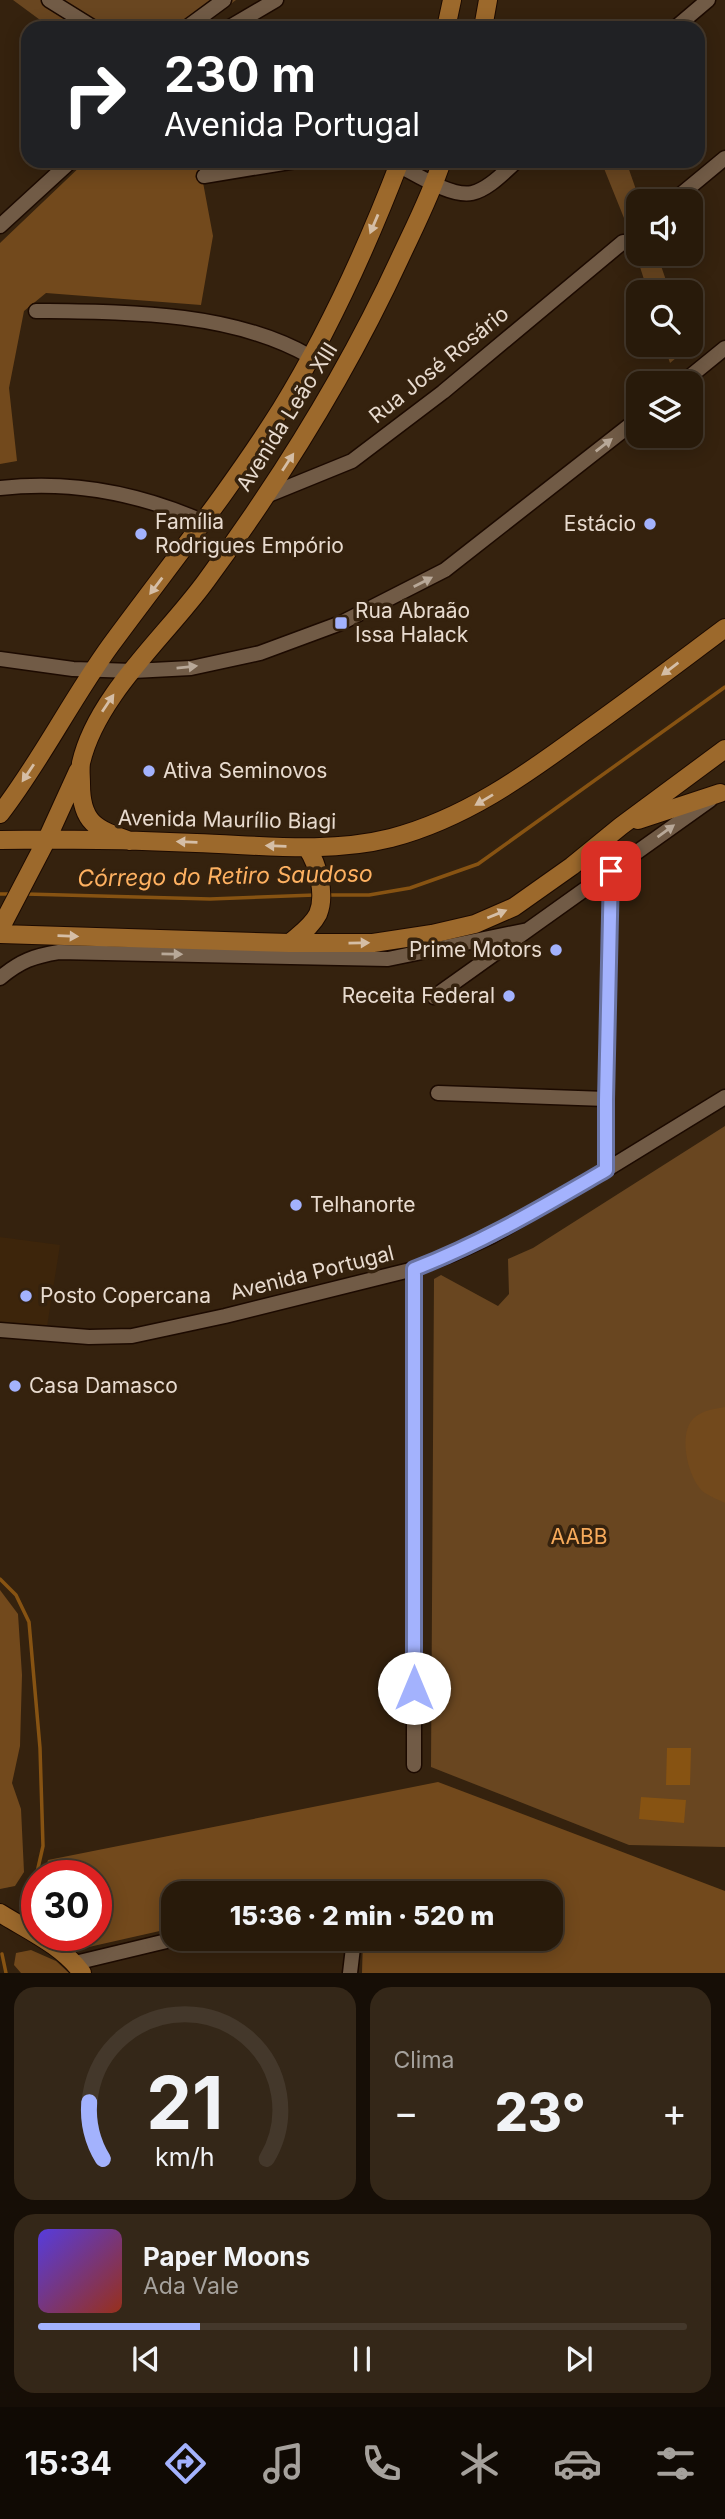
<!DOCTYPE html>
<html lang="pt">
<head>
<meta charset="utf-8">
<style>
  :root { --surface:#281a0a; --page:#342718; --text:#f1f3f6; --muted:#a5a19c; --line:#44382b; --accent:#a3b2fd }
  body { margin:0; font-family:Inter,sans-serif; background:var(--page); color:var(--text); height:100vh; display:flex; flex-direction:column; font-size:26px; white-space:nowrap }
  * { box-sizing:border-box; margin:0 }
  p { font-size:23px; color:var(--muted) }
  .icon { flex:none; width:38px; height:38px; fill:none; stroke:currentColor; stroke-width:2; stroke-linecap:round; stroke-linejoin:round }
  .map { position:relative; height:1973px; overflow:hidden }
  .sheet { display:flex; flex-direction:column; gap:14px; padding:14px; background:#160e06; flex:1 }
  .sheet>* { flex:none }
  .guide { position:absolute; left:21px; top:21px; width:684px; height:147px; border-radius:21px; box-shadow:0 4px 18px #0003,0 0 0 2px var(--line); background:#202124; color:#fff; overflow:hidden }
  .tools { position:absolute; left:626px; top:189px; display:grid; gap:14px }
  .tools a { display:grid; place-items:center; width:77px; height:77px; border-radius:14px; background:var(--surface); box-shadow:0 4px 18px #0003,0 0 0 2px var(--line); font-size:35px }
  .speed { position:absolute; left:21px; top:1860px; display:flex; gap:14px; font-size:35px; font-weight:700; text-align:center }
  .speed>* { display:grid; place-content:center; width:91px; height:91px; border-radius:50%; background:var(--surface); box-shadow:0 4px 18px #0003,0 0 0 2px var(--line); line-height:1 }
  .speed .limit { border:10px solid #d22; background:#fff; color:#111 }
  .pin { position:absolute; display:grid; place-items:center; width:60px; height:60px; color:#fff; margin:-30px; border-radius:14px; box-shadow:0 4px 10px #0006 }
  .me { position:absolute; width:77px; margin:-38px; rotate:0deg; stroke-linejoin:round; filter:drop-shadow(0 0 5px #0008) }
  .turn { display:flex; align-items:center; gap:24px; height:147px; padding:0 28px; font-size:32px }
  .turn .icon { width:91px; height:91px; stroke-width:2.5 }
  .turn b { display:block; font-size:49px; line-height:60px }
  .big { font-size:52px; font-weight:800; line-height:1.1 }
  .sheet .card { flex:1; display:flex; flex-direction:column; justify-content:center; gap:10px; min-width:0; padding:0 24px; border-radius:21px; background:var(--page) }
  .sheet .dial { align-items:center; gap:0 }
  .dial svg { height:182px; overflow:visible; fill:none; stroke:var(--line); stroke-width:7; stroke-linecap:round; text-anchor:middle }
  .dial text { fill:var(--text); stroke:none }
  .song { display:flex; align-items:center; gap:21px }
  .cover { width:84px; height:84px; border-radius:10px; background:linear-gradient(135deg,hsl(250 70% 55%),hsl(10 70% 35%)) }
  .played { height:7px; border-radius:4px; background:linear-gradient(90deg,var(--accent) 25%,var(--line) 25%) }
  .keys { display:flex; justify-content:space-around; direction:ltr }
  .heat { display:flex; justify-content:space-between; align-items:center; font-size:38px; direction:ltr }
  .sheet .tiles { flex:1; display:grid; gap:14px; grid-template-columns:1fr 1fr }
  .card:last-child { grid-column:span 2 }
  .trip { position:absolute; left:161px; top:1881px; width:402px; height:70px; border-radius:21px; background:var(--surface); box-shadow:0 4px 18px #0003,0 0 0 2px var(--line); font-weight:800; line-height:70px; text-align:center }
  .dock { display:flex; height:112px; justify-content:space-around; align-items:center; background:#100a04; color:var(--muted) }
  .dock .icon { width:49px; height:49px }
  .dock .active { color:var(--accent) }
  .dock b { font-size:32px; color:var(--text) }
  .map>svg:first-child { display:block }
</style>
</head>
<body>
<div class="map">
<svg width="725" height="1973" viewBox="0 0 725 1973">
  <rect width="100%" height="100%" fill="#35220e"/>
  <path fill="#3d250b" d="M 0,1237 L 60,1245 L 46,1333 L 0,1330 Z"/>
  <path fill="#694620" d="M 13,0 L 236,0 L 199,28 L 51,28 Z
    M 601,161 L 626,161 L 640,201 L 639,254 L 657,254 L 670,292 L 648,292 L 626,223 Z
    M 664,345 L 687,345 L 688,348 L 670,363 Z
    M 725,1126 L 725,1847 L 629,1845 L 431,1767 L 434,1279 L 441,1275 L 498,1306 L 509,1294 L 508,1259 L 533,1248 Z"/>
  <path fill="#72491c" d="M 86,161 L 199,161 L 213,236 L 201,305 L 46,293 L 24,311 L 9,388 L 17,461 L 0,464 L 0,243 Z
    M 725,1407 L 725,1503 C 719,1500 711,1497 705,1493 C 688,1481 677,1433 694,1418 C 703,1410 714,1409 725,1407 Z
    M 0,1590 L 18,1614 L 22,1675 L 20,1746 L 12,1783 L 21,1809 L 24,1872 L 15,1886 L 0,1889 Z
    M 438,1782 L 725,1891 L 725,1973 L 362,1973 L 363,1939 L 551,1939 L 551,1894 L 329,1892 L 173,1894 L 173,1928 L 80,1949 L 59,1947 L 49,1936 L 96,1936 L 96,1876 L 43,1876 L 48,1860 Z
    M 31,1950 L 56,1961 L 69,1973 L 21,1973 L 14,1965 L 16,1953 Z"/>
  <path fill="#875312" d="M 667,1748 L 691,1748 L 690,1785 L 666,1785 Z
    M 641,1797 L 686,1800 L 684,1823 L 639,1819 Z"/>
  <g fill="none" stroke-linecap="round" stroke-linejoin="round">
    <path stroke="#875312" stroke-width="3.5" d="M 0,894 L 11,894
      M 26,894 L 210,899 L 315,895
      M 327,895 L 369,895 L 410,888 L 478,864 L 725,687
      M 0,1579 L 16,1595 L 29,1622 L 40,1748 L 43,1846 L 31,1899
      M 2,1954 L 6,1973"/>
    <defs>
      <path id="minor" d="M 49,0 L 94,28
        M 186,28 L 224,0
        M 228,28 L 276,0
        M 675,28 L 708,0
        M 390,161 C 410,170 450,198 472,193 C 489,189 504,172 517,161
        M 204,176 L 296,161
        M 673,201 L 725,158
        M 0,226 L 71,161
        M 36,311 C 127,312 231,311 311,357
        M 682,383 L 725,348
        M 0,488 C 71,480 139,493 204,522
        M 266,496 L 352,461 L 443,392 L 623,242
        M 0,659 L 73,669 L 133,671 L 191,668 L 260,653 L 341,623 L 445,570 L 639,418
        M 0,978 C 20,961 34,956 59,952 L 388,959 L 528,930
        M 434,997 L 710,800
        M 438,1093 L 606,1099
        M 606,1170 L 606,1099 L 611,871
        M 414,1269 L 414,1765
        M 0,1330 L 89,1337 L 132,1336 L 225,1316 L 414,1269 L 453,1254 L 492,1236 L 606,1170 L 725,1097
        M 75,1963 L 175,1939
        M 350,1973 L 354,1939"/>
      <path id="major" d="M 446,28 L 452,0
        M 483,28 L 488,0
        M 0,814 C 41,761 71,700 110,646 C 168,567 229,492 281,409 C 329,331 367,247 400,161
        M 638,820 L 720,793
        M 0,840 C 65,839 131,840 196,843 C 260,845 327,854 391,838 C 464,819 524,776 584,732 C 632,698 678,663 725,628
        M 130,841 C 96,829 81,823 81,784 C 81,777 80,770 81,763 C 96,696 166,636 206,581 C 281,479 347,373 400,258 C 415,226 431,195 442,161
        M 0,929 L 47,839 L 78,771
        M 0,934 L 290,943 L 373,943 L 432,934 L 475,924 L 514,907 L 572,866 L 621,826 L 725,749
        M 290,943 C 300,934 312,926 318,914 C 326,895 318,864 307,848
        M 0,1913 C 27,1930 63,1946 82,1973"/>
    </defs>
    <use href="#minor" stroke="#1c0a00" stroke-width="17"/>
    <use href="#major" stroke="#1c0a00" stroke-width="20"/>
    <use href="#minor" stroke="#715b46" stroke-width="14"/>
    <use href="#major" stroke="#9c692c" stroke-width="18"/>
  </g>
  <defs><path id="oneway-solid" d="M-6-.8H1V-3.2L6.5 0L1 3.2V.8H-6Z" transform="scale(1.75)"/></defs>
  <g fill="#d5bea6">
    <use href="#oneway-solid" transform="translate(374 224) rotate(113)"/>
    <use href="#oneway-solid" transform="translate(288 462) rotate(-57)"/>
    <use href="#oneway-solid" transform="translate(156 586) rotate(127)"/>
    <use href="#oneway-solid" transform="translate(670 669) rotate(143)"/>
    <use href="#oneway-solid" transform="translate(108 703) rotate(-56)"/>
    <use href="#oneway-solid" transform="translate(28 773) rotate(124)"/>
    <use href="#oneway-solid" transform="translate(484 800) rotate(149)"/>
    <use href="#oneway-solid" transform="translate(187 842) rotate(-178)"/>
    <use href="#oneway-solid" transform="translate(276 846) rotate(-178)"/>
    <use href="#oneway-solid" transform="translate(497 914) rotate(-22)"/>
    <use href="#oneway-solid" transform="translate(68 936) rotate(2)"/>
    <use href="#oneway-solid" transform="translate(359 943) rotate(-1)"/>
  </g>
  <g fill="#b8a898">
    <use href="#oneway-solid" transform="translate(604 445) rotate(-38)"/>
    <use href="#oneway-solid" transform="translate(423 582) rotate(-27)"/>
    <use href="#oneway-solid" transform="translate(187 667) rotate(-6)"/>
    <use href="#oneway-solid" transform="translate(666 831) rotate(-36)"/>
    <use href="#oneway-solid" transform="translate(172 954) rotate(1)"/>
  </g>
  <g fill="none" stroke-linecap="round" stroke-linejoin="round">
    <defs>
      <path id="route" d="M 414,1688 L 414,1269 C 484,1242 542,1207 606,1170 L 606,1100 L 611,871"/>
    </defs>
    <use href="#route" stroke="#6a74a4" stroke-width="18"/>
    <use href="#route" stroke="#a3b2fd" stroke-width="12"/>
  </g>
  <g fill="#a3b2fd" stroke="#35220e" stroke-width="2.5">
    <circle cx="650" cy="524" r="7"/>
    <circle cx="141" cy="534" r="7"/>
    <rect x="334" y="616" width="14" height="14" rx="3.5"/>
    <circle cx="149" cy="771" r="7"/>
    <circle cx="556" cy="950" r="7"/>
    <circle cx="509" cy="996" r="7"/>
    <circle cx="296" cy="1205" r="7"/>
    <circle cx="26" cy="1296" r="7"/>
    <circle cx="15" cy="1386" r="7"/>
  </g>
  <g text-anchor="middle" stroke-width="7" stroke-linejoin="round" paint-order="stroke">
    <g font-size="21" fill="#e8dbcf" stroke="#35220e">
      <text transform="translate(439 365) rotate(-39)" y="7">Rua José Rosário</text>
      <text transform="translate(287 417) rotate(-58)" y="7">Avenida Leão XIII</text>
      <text transform="translate(227 820) rotate(1)" y="7">Avenida Maurílio Biagi</text>
      <text transform="translate(312 1273) rotate(-14)" y="7">Avenida Portugal</text>
    </g>
    <g font-size="21" fill="#e8dbcf" stroke="#35220e" text-anchor="start">
      <text x="155" y="529">Família<tspan x="155" dy="24">Rodrigues Empório</tspan></text>
      <text x="636" y="531" text-anchor="end">Estácio</text>
      <text x="355" y="618">Rua Abraão<tspan x="355" dy="24">Issa Halack</tspan></text>
      <text x="163" y="778">Ativa Seminovos</text>
      <text x="542" y="957" text-anchor="end">Prime Motors</text>
      <text x="495" y="1003" text-anchor="end">Receita Federal</text>
      <text x="310" y="1212">Telhanorte</text>
      <text x="40" y="1303">Posto Copercana</text>
      <text x="29" y="1393">Casa Damasco</text>
    </g>
    <g font-size="21" fill="#f8ab5b" stroke="#35220e">
      <text x="579" y="1544">AABB</text>
    </g>
    <g font-size="23" font-style="italic" fill="#feb161" stroke="#35220e">
      <text transform="translate(225 876) rotate(-1)" y="8">Córrego do Retiro Saudoso</text>
    </g>
  </g>
</svg>
<div class="tools">
<a><svg class="icon" aria-label="sound" viewBox="0 0 24 24"><path d="M4 9h4l5-4v14l-5-4H4zM17 9q2 3 0 6"/></svg></a>
<a><svg class="icon" aria-label="search" viewBox="0 0 24 24"><circle cx="10" cy="10" r="6"/><path d="M15 15l6 6"/></svg></a>
<a><svg class="icon" aria-label="layers" viewBox="0 0 24 24"><path d="M12 4l9 5-9 5-9-5zM3 14l9 5 9-5"/></svg></a>
</div>
<div class="speed"><div class="limit">30</div></div>
<div class="pin" style="left:611px;top:871px;background:#d93025"><svg class="icon" aria-label="arrive" viewBox="0 0 24 24"><path d="M6 21V4h12l-3 4 3 4H6"/></svg></div>
<svg class="me" style="left:414px;top:1688px" viewBox="-20 -20 40 40"><circle r="19" fill="#fff"/><path d="M0-13L10 11 0 6-10 11z" fill="#a3b2fd"/></svg>
<div class="trip">15:36 · 2 min · 520 m</div>
<div class="guide">
<div class="turn"><svg class="icon" aria-label="right" viewBox="0 0 24 24"><path d="M7 20v-9h11M14 6l5 5-5 5"/></svg><div><b>230 m</b>Avenida Portugal</div></div>
</div>
</div>
<section class="sheet">
<div class="tiles">
<div class="card dial"><svg viewBox="0 0 100 80">
<path d="M14 69A42 42 0 1 1 86 69"/>
<path d="M14 69A42 42 0 0 1 8 44" stroke="#a3b2fd"/>
<text x="50" y="56" font-size="32" font-weight="700">21</text>
<text x="50" y="72" font-size="11">km/h</text>
</svg></div>
<div class="card"><p>Clima</p>
<div class="heat"><a>−</a><b class="big">23°</b><a>+</a></div>
</div>
<div class="card">
<div class="song"><i class="cover"></i><div><b>Paper Moons</b><p>Ada Vale</p></div></div>
<div class="played"></div>
<div class="keys"><svg class="icon" aria-label="previous" viewBox="0 0 24 24"><path d="M18 5L8 12l10 7zM5 5v14"/></svg><svg class="icon" aria-label="pause" viewBox="0 0 24 24"><path d="M8 5v14M16 5v14"/></svg><svg class="icon" aria-label="next" viewBox="0 0 24 24"><path d="M6 5l10 7-10 7zM19 5v14"/></svg></div>
</div>
</div>
</section>
<nav class="dock">
<b>15:34</b>
<svg class="icon active" aria-label="directions" viewBox="0 0 24 24"><path d="M12 3l9 9-9 9-9-9zM9 14v-3h6M13 9l2 2-2 2"/></svg>
<svg class="icon" aria-label="music" viewBox="0 0 24 24"><path d="M9 18V5l10-2v13"/><circle cx="6" cy="18" r="3"/><circle cx="16" cy="16" r="3"/></svg>
<svg class="icon" aria-label="phone" viewBox="0 0 24 24"><path d="M5 4h4l2 5-3 2q2 4 5 5l2-3 5 2v4C11 20 4 13 5 4z"/></svg>
<svg class="icon" aria-label="climate" viewBox="0 0 24 24"><path d="M12 3v18M4 7l16 10M4 17L20 7"/></svg>
<svg class="icon" aria-label="car" viewBox="0 0 24 24"><path d="M5 17H2v-5l4-1 3-4h7l3 4 3 1v5h-3M9 17h6M6 11h13"/><circle cx="7" cy="17" r="2"/><circle cx="17" cy="17" r="2"/></svg>
<svg class="icon" aria-label="filters" viewBox="0 0 24 24"><path d="M4 7h16M4 17h16"/><circle cx="9" cy="7" r="2"/><circle cx="15" cy="17" r="2"/></svg>
</nav>
</body>
</html>
